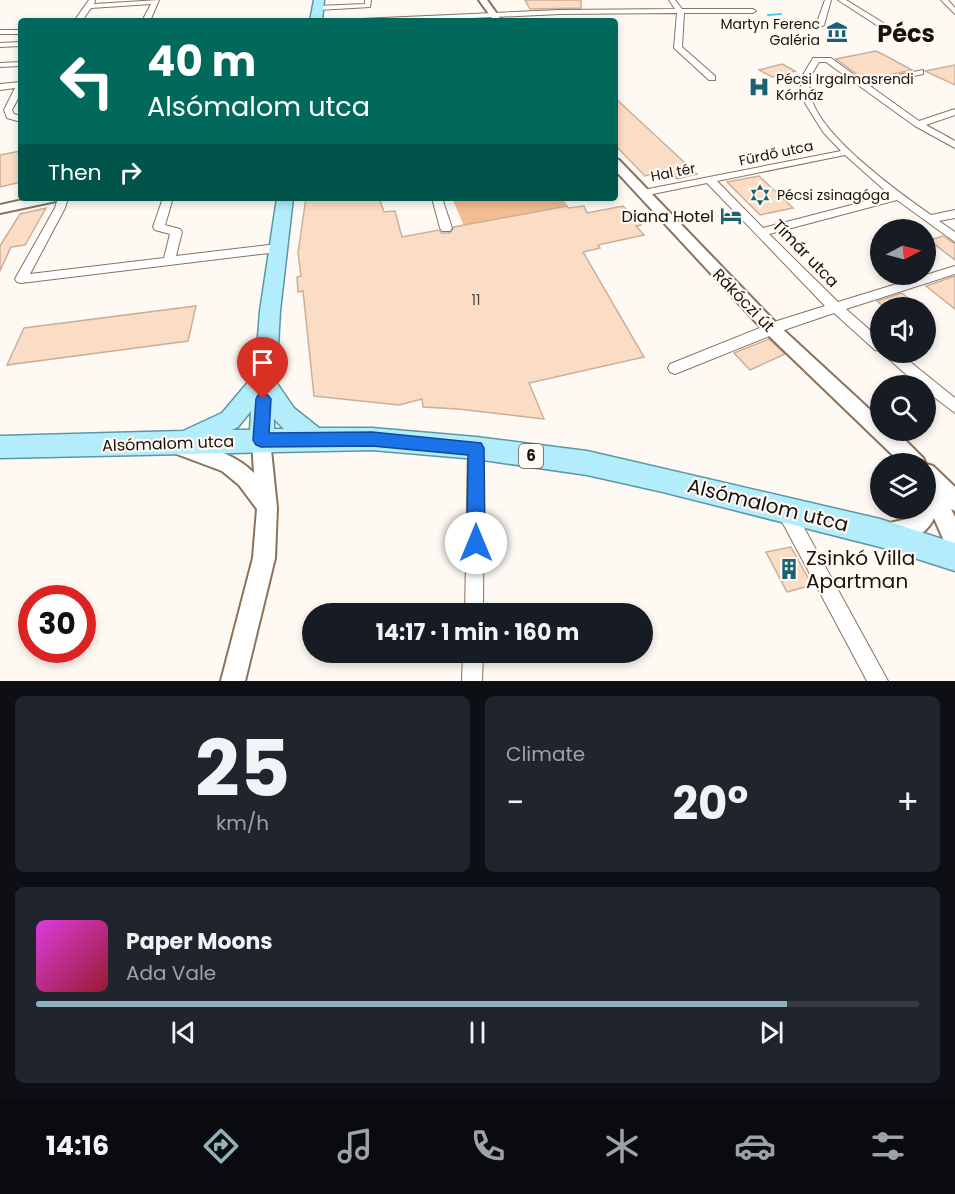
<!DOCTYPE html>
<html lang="en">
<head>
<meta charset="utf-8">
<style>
  :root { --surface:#171b24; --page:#20242c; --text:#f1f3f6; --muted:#9ea1a6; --line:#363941; --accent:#90b1ba }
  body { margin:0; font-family:Poppins,sans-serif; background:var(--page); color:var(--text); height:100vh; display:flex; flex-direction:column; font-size:22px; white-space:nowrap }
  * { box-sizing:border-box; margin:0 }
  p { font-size:20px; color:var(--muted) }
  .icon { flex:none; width:33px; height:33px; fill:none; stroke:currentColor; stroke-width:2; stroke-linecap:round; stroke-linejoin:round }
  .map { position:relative; height:681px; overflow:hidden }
  .sheet { display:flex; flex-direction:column; gap:15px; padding:15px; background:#0d0f14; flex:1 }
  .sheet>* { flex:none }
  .banner { position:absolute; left:18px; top:18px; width:600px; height:183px; border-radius:6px; box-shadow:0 3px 9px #0003; background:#00695c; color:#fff; overflow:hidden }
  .needle { width:39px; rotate:84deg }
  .controls { position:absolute; left:870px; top:219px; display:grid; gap:12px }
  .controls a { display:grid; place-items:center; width:66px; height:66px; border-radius:50%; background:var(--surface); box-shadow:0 3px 9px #0003; font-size:30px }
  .speed { position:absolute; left:18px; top:585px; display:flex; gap:12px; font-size:30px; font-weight:700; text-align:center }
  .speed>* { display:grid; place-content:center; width:78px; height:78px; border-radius:50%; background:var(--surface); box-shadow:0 3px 9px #0003; line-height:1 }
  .speed .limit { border:9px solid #d22; background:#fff; color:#111 }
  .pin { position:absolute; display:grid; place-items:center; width:51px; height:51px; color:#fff; margin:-62px -26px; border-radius:50% 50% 50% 0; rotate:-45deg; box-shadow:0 0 6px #0007 }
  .pin .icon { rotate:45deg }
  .me { position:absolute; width:66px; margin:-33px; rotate:0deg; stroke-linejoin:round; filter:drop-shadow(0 0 4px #0008) }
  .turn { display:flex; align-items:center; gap:21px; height:126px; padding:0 30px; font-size:27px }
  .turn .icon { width:78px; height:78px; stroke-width:2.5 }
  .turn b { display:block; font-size:42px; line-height:51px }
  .then { display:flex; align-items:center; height:57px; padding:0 30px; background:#0003; gap:12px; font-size:22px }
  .big { font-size:45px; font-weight:700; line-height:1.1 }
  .sheet .card { flex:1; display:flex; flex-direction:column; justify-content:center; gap:9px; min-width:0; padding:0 21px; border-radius:9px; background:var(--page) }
  .sheet .dial { align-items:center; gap:0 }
  .dial b { font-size:78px; line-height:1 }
  .song { display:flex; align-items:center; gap:18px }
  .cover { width:72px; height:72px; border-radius:9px; background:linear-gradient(135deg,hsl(300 70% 55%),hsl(350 70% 35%)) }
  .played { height:6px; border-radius:3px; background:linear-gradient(90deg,var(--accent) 85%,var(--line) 85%) }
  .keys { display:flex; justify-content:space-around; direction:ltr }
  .heat { display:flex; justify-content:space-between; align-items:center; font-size:33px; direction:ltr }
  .sheet .tiles { flex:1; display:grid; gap:15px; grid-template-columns:1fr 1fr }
  .card:last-child { grid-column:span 2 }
  .trip { position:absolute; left:302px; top:603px; width:351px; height:60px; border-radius:30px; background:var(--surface); box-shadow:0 3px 9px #0003; font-weight:700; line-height:60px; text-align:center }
  .dock { display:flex; height:96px; justify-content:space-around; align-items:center; background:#090b0e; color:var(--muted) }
  .dock .icon { width:42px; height:42px }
  .dock .current { color:var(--accent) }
  .dock b { font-size:27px; color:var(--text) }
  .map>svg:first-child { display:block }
</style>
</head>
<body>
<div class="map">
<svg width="955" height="681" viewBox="0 0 955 681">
  <rect width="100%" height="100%" fill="#fff9f4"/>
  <path fill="#f4bc90" d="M 452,198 L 563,198 L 567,206 L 464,226 Z"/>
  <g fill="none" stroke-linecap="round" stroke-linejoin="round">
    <path stroke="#52cceb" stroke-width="2" d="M 768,15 L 781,14"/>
  </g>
  <path fill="#fbddc5" stroke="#caaf9a" stroke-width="1.5" d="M 525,0 L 581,0 L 581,8 L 530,9 Z
    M 876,51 L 886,56 L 912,70 L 865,80 L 836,59 Z
    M 782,64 L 795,71 L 772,77 L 759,70 Z
    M 955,65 L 955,85 L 925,71 Z
    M 615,98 L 697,174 L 677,179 L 669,170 L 645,176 L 615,145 Z
    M 21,151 L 21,182 L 0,187 L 0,155 Z
    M 759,176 L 793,208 L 760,215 L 727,182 Z
    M 306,198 L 379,198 L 384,212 L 395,211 L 402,237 L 439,230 L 442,233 L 450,233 L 454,227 L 567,206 L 568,208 L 584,206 L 587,213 L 623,206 L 641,225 L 636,226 L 644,235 L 598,245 L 600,248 L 583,252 L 644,357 L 529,383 L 544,419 L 458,409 L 423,407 L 422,399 L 399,405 L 314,396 L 303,291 L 298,292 L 297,277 L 301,276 L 298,253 Z
    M 46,208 L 25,245 L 11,247 L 0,271 L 0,246 L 20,214 Z
    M 943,236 L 955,244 L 955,260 L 929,240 Z
    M 955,276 L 955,309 L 926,286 Z
    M 902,293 L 919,308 L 885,308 L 877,301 Z
    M 196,306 L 188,341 L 7,365 L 24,328 Z
    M 769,339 L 785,354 L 750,370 L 734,353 Z
    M 791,547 L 812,585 L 787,592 L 766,552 Z"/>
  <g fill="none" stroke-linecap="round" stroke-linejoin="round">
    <defs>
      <path id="minor" d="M 89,0 L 95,0 L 94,4 L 159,0 L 150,21 L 142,21 L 151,4 L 91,8 L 82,21 L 74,21 Z
        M 365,0 L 371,0 L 370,7 L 318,10 L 315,8 L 318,6 L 365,4 Z
        M 669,0 L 675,0 L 682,9 L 753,9 L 756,11 L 753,13 L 684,13 L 682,47 L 715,76 L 715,80 L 709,80 L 674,48 L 677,13 L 560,14 L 408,21 L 357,21 L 361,19 L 560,10 L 675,9 Z
        M 825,0 L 831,0 L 824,25 L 820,27 L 816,25 Z
        M 838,0 L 846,0 L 885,24 L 878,26 Z
        M 941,0 L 948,0 L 955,8 L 955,14 Z
        M 0,30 L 21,30 L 21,34 L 0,34 Z
        M 21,42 L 21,46 L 0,47 L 0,43 Z
        M 813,58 L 831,58 L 864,82 L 923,70 L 923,74 L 870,86 L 919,121 L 955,109 L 955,115 L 926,125 L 955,141 L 955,148 L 915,126 L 826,62 L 819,62 L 808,80 C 810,87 811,96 813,103 C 827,140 898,192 931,215 L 955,210 L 955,218 L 939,221 L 955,232 L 955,242 L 897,200 L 769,234 L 838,302 L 955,266 L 955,274 L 846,309 L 880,339 L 880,351 L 875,350 L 834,313 L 787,329 L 680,372 L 675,374 L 670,372 L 668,368 L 670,364 L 777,321 L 825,306 L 707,183 L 643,196 L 638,193 L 643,190 L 841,151 L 823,132 L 805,103 L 800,80 ZM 845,155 L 890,195 L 763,228 L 717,181 Z
        M 21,62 L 21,66 L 0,67 L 0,63 Z
        M 21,82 L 21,93 L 12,110 L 14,114 L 21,116 L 21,122 L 7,118 L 4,110 L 15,88 L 0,90 L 0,84 Z
        M 58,198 L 68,198 L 65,208 L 30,274 L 164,258 L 170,234 L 155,230 L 153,227 L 163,198 L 173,198 L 165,225 L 180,229 L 182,232 L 176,256 L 277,244 L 283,248 L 277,252 L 21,283 L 17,282 L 15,279 L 55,208 Z
        M 432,198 L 442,198 L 452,228 L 450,231 L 442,231 L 440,228 Z
        M 881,352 L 898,352 L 955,398 L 955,413 L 926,391 L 926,386 L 919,386 Z
        M 476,441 L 482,443 L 484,448 L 483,614 L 465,614 L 468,448 L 470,443 Z
        M 785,502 L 791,504 L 888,681 L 867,681 L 779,516 L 777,510 L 779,504 Z
        M 463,652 L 483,652 L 482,681 L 462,681 Z"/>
      <path id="tertiary" d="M 479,0 L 487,0 L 502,21 L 494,21 Z
        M 615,159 L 619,160 L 778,325 L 880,419 L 880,430 L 895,430 L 923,458 L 926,464 L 933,466 L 955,487 L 955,511 L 951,509 L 955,517 L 955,551 L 947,548 L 934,518 C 926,537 900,547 881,539 L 877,532 L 881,525 L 907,519 L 916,508 L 926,508 L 926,464 L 902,464 L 766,333 L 615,170 Z
        M 32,198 L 58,198 L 56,201 L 0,213 L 0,205 Z
        M 261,431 L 268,434 L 270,440 L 277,508 L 275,558 L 245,681 L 221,681 L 253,558 L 257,509 L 239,485 L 222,471 L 174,453 L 171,447 L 174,441 L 181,438 C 207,447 234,453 254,473 L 252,440 L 254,434 Z"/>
      <path id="primary" d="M 314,0 L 324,0 L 322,21 L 310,21 Z
        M 277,198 L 293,198 L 280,311 L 276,382 L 294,408 L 319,428 L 372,428 L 476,437 L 587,451 L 880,519 L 955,543 L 955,571 L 880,547 L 663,492 L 587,475 L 476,459 L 372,450 L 0,458 L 0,436 L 183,431 L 222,413 L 255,374 L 260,311 ZM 251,411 L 250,430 L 232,430 L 238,427 ZM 274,419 L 284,429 L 274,429 Z"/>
    </defs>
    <use href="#minor" stroke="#8b725e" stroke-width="2"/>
    <use href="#tertiary" stroke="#8b725e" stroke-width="4"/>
    <use href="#primary" stroke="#5d97a5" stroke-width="3"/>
    <use href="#minor" fill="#fff" fill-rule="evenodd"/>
    <use href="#tertiary" fill="#fff" fill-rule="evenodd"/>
    <use href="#primary" fill="#b3ecfb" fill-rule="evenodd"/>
  </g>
  <path fill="#1a73e8" stroke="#114b97" stroke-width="1.5" d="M 263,393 L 268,395 L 271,399 L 269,433 L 372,432 L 481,443 L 484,448 L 485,543 L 482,549 L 476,552 L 470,549 L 467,543 L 468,455 L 372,446 L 261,447 L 256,445 L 253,440 L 256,399 L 258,395 Z"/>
  <defs>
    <symbol id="museum-bare" viewBox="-9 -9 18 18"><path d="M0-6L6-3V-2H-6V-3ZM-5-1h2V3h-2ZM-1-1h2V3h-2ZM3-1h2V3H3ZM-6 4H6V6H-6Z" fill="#1a6171" stroke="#fff9f4" stroke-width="2.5" paint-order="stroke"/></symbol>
    <symbol id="hospital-bare" viewBox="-9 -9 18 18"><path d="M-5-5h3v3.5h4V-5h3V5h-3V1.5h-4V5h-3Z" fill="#1a6171" stroke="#fff9f4" stroke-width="2.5" paint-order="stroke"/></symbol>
    <symbol id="synagogue-bare" viewBox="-9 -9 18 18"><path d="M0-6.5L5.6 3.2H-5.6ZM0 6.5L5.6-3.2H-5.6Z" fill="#1a6171" stroke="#fff9f4" stroke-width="2.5" paint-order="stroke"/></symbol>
    <symbol id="hotel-bare" viewBox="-9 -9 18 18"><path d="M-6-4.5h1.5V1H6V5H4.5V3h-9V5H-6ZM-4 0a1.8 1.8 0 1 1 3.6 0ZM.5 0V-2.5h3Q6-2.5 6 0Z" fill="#1a6171" stroke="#fff9f4" stroke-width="2.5" paint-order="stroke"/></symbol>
    <symbol id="building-bare" viewBox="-9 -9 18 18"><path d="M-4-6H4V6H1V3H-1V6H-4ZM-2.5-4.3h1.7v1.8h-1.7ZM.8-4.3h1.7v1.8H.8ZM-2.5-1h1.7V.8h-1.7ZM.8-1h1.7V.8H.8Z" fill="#1a6171" stroke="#fff9f4" stroke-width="2.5" paint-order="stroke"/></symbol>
  </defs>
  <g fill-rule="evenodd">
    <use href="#museum-bare" x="822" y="17" width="30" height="30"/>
    <use href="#hospital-bare" x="744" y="72" width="30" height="30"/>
    <use href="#synagogue-bare" x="745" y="180" width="30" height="30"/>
    <use href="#hotel-bare" x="716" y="201" width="30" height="30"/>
    <use href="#building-bare" x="774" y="554" width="30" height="30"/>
  </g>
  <g text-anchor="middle" stroke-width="4.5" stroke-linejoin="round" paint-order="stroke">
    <g font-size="14" fill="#1b110a" stroke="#fff9f4" text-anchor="start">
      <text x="820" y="29" text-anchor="end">Martyn Ferenc<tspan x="820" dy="16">Galéria</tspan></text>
      <text x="776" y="84">Pécsi Irgalmasrendi<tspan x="776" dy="16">Kórház</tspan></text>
      <text x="777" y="200">Pécsi zsinagóga</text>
    </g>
    <g font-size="14" fill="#1b110a" stroke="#fff9f4">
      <text transform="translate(776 153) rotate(-12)" y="5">Fürdő utca</text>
      <text transform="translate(673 172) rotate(-11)" y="5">Hal tér</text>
    </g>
    <g font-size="14" fill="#534439">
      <text x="476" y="305">11</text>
    </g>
    <rect fill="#fff9f4" stroke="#5f5750" stroke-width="1.5" x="519" y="444" width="24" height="24" rx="4.5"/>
    <g font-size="15" font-weight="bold" fill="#1b110a">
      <text x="531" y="461">6</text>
    </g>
    <g font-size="16" fill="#1b110a" stroke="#fff9f4" text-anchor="end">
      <text x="714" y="222">Diana Hotel</text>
    </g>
    <g font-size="16" fill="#1b110a" stroke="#fff9f4">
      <text transform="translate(806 253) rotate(46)" y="6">Tímár utca</text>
      <text transform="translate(744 300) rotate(46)" y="6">Rákóczi út</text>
      <text transform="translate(168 443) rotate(-2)" y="6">Alsómalom utca</text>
    </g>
    <g font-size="20" fill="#1b110a" stroke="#fff9f4">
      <text transform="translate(768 505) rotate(14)" y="7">Alsómalom utca</text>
    </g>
    <g font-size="20" fill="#1b110a" stroke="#fff9f4" text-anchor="start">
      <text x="806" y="565">Zsinkó Villa<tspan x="806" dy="23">Apartman</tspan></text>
    </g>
    <g font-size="24" font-weight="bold" fill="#1b110a" stroke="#fff9f4">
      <text x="906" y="42">Pécs</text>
    </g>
  </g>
</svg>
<div class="controls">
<a><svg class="needle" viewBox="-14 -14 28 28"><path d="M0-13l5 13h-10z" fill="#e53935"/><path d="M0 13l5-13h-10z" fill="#9ea1a6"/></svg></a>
<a><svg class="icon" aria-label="sound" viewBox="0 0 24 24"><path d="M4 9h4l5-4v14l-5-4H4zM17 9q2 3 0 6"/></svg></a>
<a><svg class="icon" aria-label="search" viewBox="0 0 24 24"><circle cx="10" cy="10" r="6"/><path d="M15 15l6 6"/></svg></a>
<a><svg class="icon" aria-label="layers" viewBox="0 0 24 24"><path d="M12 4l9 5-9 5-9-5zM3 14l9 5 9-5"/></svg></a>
</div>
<div class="speed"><div class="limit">30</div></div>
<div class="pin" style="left:263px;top:399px;background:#d93025"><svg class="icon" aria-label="arrive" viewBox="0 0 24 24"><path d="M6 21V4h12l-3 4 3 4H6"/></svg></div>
<svg class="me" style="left:476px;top:543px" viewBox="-20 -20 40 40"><circle r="19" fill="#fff"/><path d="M0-13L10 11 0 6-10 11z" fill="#1a73e8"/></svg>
<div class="trip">14:17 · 1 min · 160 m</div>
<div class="banner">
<div class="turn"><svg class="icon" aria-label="left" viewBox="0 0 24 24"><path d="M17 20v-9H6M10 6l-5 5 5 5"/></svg><div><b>40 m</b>Alsómalom utca</div></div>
<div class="then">Then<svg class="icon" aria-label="right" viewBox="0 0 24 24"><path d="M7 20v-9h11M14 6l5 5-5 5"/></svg></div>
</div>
</div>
<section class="sheet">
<div class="tiles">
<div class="card dial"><b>25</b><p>km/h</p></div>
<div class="card"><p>Climate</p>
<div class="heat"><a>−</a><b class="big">20°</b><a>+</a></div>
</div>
<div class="card">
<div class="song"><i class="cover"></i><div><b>Paper Moons</b><p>Ada Vale</p></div></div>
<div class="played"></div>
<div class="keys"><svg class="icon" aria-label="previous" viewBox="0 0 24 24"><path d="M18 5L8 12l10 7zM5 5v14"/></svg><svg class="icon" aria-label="pause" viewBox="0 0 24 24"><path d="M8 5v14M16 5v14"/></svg><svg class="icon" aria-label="next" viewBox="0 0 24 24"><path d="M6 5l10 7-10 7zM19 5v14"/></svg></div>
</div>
</div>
</section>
<nav class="dock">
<b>14:16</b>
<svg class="icon current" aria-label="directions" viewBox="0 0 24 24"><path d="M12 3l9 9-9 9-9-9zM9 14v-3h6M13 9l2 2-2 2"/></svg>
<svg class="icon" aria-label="music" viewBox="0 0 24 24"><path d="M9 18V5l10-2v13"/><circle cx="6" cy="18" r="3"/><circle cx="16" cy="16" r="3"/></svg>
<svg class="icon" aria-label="phone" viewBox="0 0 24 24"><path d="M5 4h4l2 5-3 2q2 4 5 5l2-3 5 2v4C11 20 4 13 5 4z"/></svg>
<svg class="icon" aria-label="climate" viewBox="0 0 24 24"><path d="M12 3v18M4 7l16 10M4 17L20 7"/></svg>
<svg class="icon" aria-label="car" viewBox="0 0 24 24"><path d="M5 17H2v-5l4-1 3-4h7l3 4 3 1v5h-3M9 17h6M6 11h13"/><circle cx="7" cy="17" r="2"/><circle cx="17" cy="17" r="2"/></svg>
<svg class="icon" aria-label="filters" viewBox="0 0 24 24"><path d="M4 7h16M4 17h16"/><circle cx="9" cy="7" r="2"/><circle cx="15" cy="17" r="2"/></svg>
</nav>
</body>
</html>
